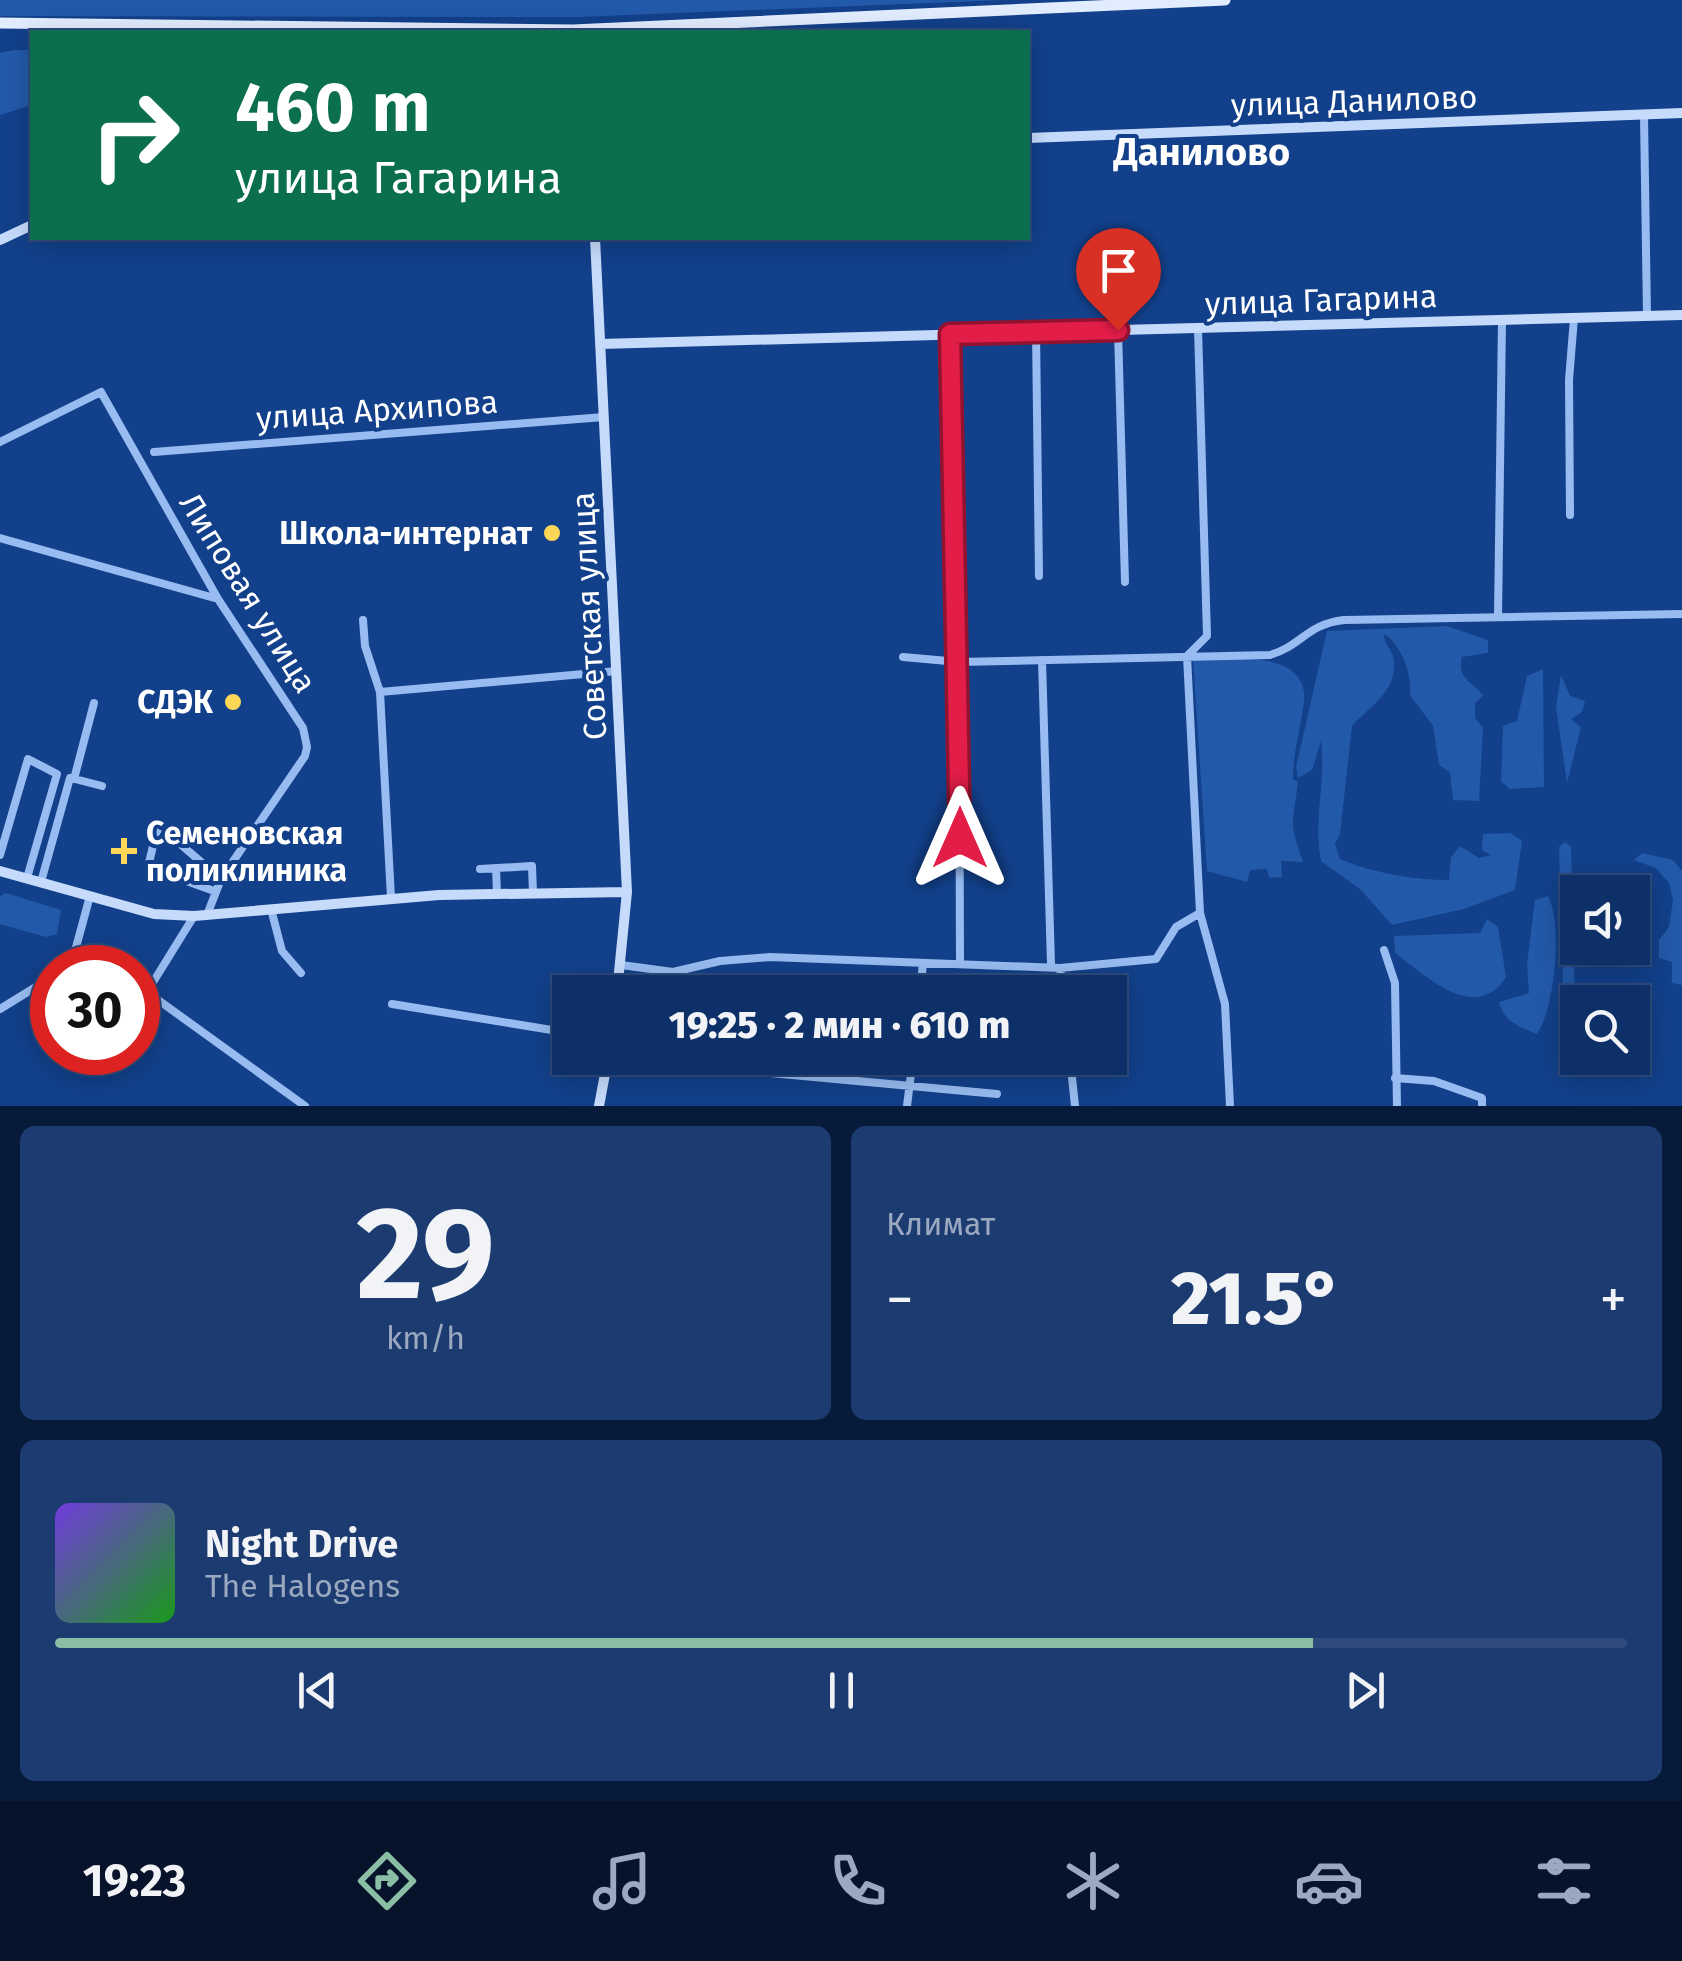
<!DOCTYPE html>
<html lang="ru">
<head>
<meta charset="utf-8">
<style>
  :root { --surface:#0e3068; --page:#1c3c71; --text:#f1f3f6; --muted:#9ba9c0; --line:#2e4b7c; --accent:#8abfa5 }
  body { margin:0; font-family:"Fira Sans",sans-serif; background:var(--page); color:var(--text); height:100vh; display:flex; flex-direction:column; font-size:38px; white-space:nowrap }
  * { box-sizing:border-box; margin:0 }
  p { font-size:32px; color:var(--muted) }
  .icon { flex:none; width:55px; height:55px; fill:none; stroke:currentColor; stroke-width:2; stroke-linecap:round; stroke-linejoin:round }
  .map { position:relative; height:1106px; overflow:hidden }
  .panel { display:flex; flex-direction:column; gap:20px; padding:20px; background:#081a39; flex:1 }
  .panel>* { flex:none }
  .guide { position:absolute; left:30px; top:30px; width:1000px; height:210px; border-radius:0px; box-shadow:0 5px 25px #0003,0 0 0 2px var(--line); background:#0b6e4f; color:#fff; overflow:hidden }
  .controls { position:absolute; left:1560px; top:875px; display:grid; gap:20px }
  .controls a { display:grid; place-items:center; width:90px; height:90px; border-radius:0px; background:var(--surface); box-shadow:0 5px 25px #0003,0 0 0 2px var(--line); font-size:50px }
  .speed { position:absolute; left:30px; top:945px; display:flex; gap:20px; font-size:50px; font-weight:700; text-align:center }
  .speed>* { display:grid; place-content:center; width:130px; height:130px; border-radius:50%; background:var(--surface); box-shadow:0 5px 25px #0003,0 0 0 2px var(--line); line-height:1 }
  .speed .limit { border:15px solid #d22; background:#fff; color:#111 }
  .pin { position:absolute; display:grid; place-items:center; width:85px; height:85px; color:#fff; margin:-102px -42px; border-radius:50% 50% 50% 0; rotate:-45deg; box-shadow:0 0 10px #0007 }
  .pin .icon { rotate:45deg }
  .me { position:absolute; width:110px; margin:-55px; rotate:0deg; stroke-linejoin:round; filter:drop-shadow(0 0 8px #0008) }
  .turn { display:flex; align-items:center; gap:35px; height:210px; padding:0 40px; font-size:45px }
  .turn .icon { width:130px; height:130px; stroke-width:2.5 }
  .turn b { display:block; font-size:70px; line-height:85px }
  .big { font-size:75px; font-weight:800; line-height:1.1 }
  .panel .tile { flex:1; display:flex; flex-direction:column; justify-content:center; gap:15px; min-width:0; padding:0 35px; border-radius:15px; background:var(--page) }
  .panel .dial { align-items:center; gap:0 }
  .dial b { font-size:130px; line-height:1 }
  .song { display:flex; align-items:center; gap:30px }
  .cover { width:120px; height:120px; border-radius:15px; background:linear-gradient(135deg,hsl(260 70% 55%),hsl(120 70% 35%)) }
  .played { height:10px; border-radius:5px; background:linear-gradient(90deg,var(--accent) 80%,var(--line) 80%) }
  .keys { display:flex; justify-content:space-around; direction:ltr }
  .heat { display:flex; justify-content:space-between; align-items:center; font-size:55px; direction:ltr }
  .panel .tiles { flex:1; display:grid; gap:20px; grid-template-columns:1fr 1fr }
  .tile:last-child { grid-column:span 2 }
  .trip { position:absolute; left:552px; top:975px; width:575px; height:100px; border-radius:0px; background:var(--surface); box-shadow:0 5px 25px #0003,0 0 0 2px var(--line); font-weight:800; line-height:100px; text-align:center }
  .tabs { display:flex; height:160px; justify-content:space-around; align-items:center; background:#06132a; color:var(--muted) }
  .tabs .icon { width:70px; height:70px }
  .tabs .active { color:var(--accent) }
  .tabs b { font-size:45px; color:var(--text) }
  .map>svg:first-child { display:block }
</style>
</head>
<body>
<div class="map">
<svg width="1682" height="1106" viewBox="0 0 1682 1106">
  <rect width="100%" height="100%" fill="#12408a"/>
  <path fill="#2359a9" d="M 0,0 L 1004,0 L 578,17 L 0,16 Z
    M 14,50 L 32,50 L 32,105 L 0,115 L 0,53 Z
    M 1447,626 L 1488,640 L 1488,653 L 1462,657 C 1457,680 1472,680 1483,696 L 1475,703 L 1475,718 L 1483,728 L 1479,801 L 1453,800 L 1450,772 L 1439,765 L 1433,726 L 1410,695 C 1413,678 1401,643 1384,634 C 1384,645 1390,646 1393,656 C 1400,690 1371,705 1352,726 L 1340,834 L 1335,844 L 1340,859 C 1373,873 1413,880 1449,880 L 1451,857 L 1460,846 L 1479,858 L 1491,855 L 1482,850 L 1483,834 L 1510,833 L 1522,841 L 1515,890 L 1464,909 L 1392,925 L 1361,890 L 1321,861 C 1313,822 1326,781 1321,741 L 1312,770 L 1298,778 L 1296,767 L 1327,631 Z
    M 1193,659 C 1225,659 1309,648 1304,701 C 1301,727 1293,752 1293,779 L 1298,782 C 1293,825 1288,819 1303,862 L 1281,861 L 1282,877 L 1269,878 L 1267,869 L 1250,870 L 1247,882 L 1207,871 Z
    M 1543,669 L 1544,787 L 1510,789 L 1501,781 L 1503,726 L 1517,721 L 1527,676 Z
    M 1561,675 L 1570,696 L 1585,701 L 1582,712 L 1571,719 L 1581,727 L 1567,783 L 1556,707 Z
    M 1565,842 L 1571,847 L 1575,999 L 1582,1002 L 1578,1002 L 1577,1020 L 1564,1017 L 1559,847 Z
    M 1642,853 L 1673,860 L 1682,871 L 1682,985 L 1672,983 L 1672,962 L 1659,958 L 1659,940 L 1669,927 L 1673,900 L 1669,883 L 1656,868 L 1634,860 Z
    M 6,893 L 61,910 L 57,934 L 46,937 L 0,924 L 0,896 Z
    M 1548,896 C 1563,925 1555,1007 1537,1034 C 1520,1027 1504,1022 1499,1002 L 1529,993 L 1527,964 L 1535,900 Z
    M 1487,919 L 1498,927 L 1506,977 C 1476,1025 1425,975 1395,953 L 1394,936 L 1480,933 Z"/>
  <g fill="none" stroke-linecap="round" stroke-linejoin="round">
    <path stroke="#98bcf1" stroke-width="8" d="M 1644,115 L 1647,316
      M 1198,328 L 1207,636 L 1187,656 L 1200,913 L 1225,1004 L 1230,1106
      M 1118,330 L 1125,582
      M 1036,331 L 1039,576
      M 951,334 L 959,662 L 960,963
      M 0,442 L 101,392 L 218,599 L 303,728 L 307,747 L 305,756 L 221,879 L 207,915
      M 154,452 L 604,417
      M 1570,515 L 1569,380 L 1574,318
      M 0,538 L 218,599
      M 1498,617 L 1502,320
      M 363,620 L 365,646 L 380,692 L 391,898
      M 903,657 L 959,662 L 1270,655 C 1301,646 1307,624 1344,620 L 1682,614
      M 1042,660 L 1051,964
      M 380,692 L 617,671
      M 71,778 L 102,786
      M 74,779 L 94,703
      M 0,855 L 28,759 L 57,774 L 27,878
      M 496,868 L 497,893
      M 480,869 L 532,866 L 533,893
      M 41,882 L 70,778
      M 214,891 L 148,867 L 158,825 L 221,879
      M 271,909 L 282,951 L 301,973
      M 194,916 L 147,992 L 305,1106
      M 1384,950 L 1395,983 L 1397,1106
      M 621,965 L 673,972 L 720,961 L 770,957 L 1060,968 L 1156,959 L 1176,927 L 1200,913
      M 66,968 L 72,962 L 90,896
      M 1060,968 L 1063,992
      M 920,992 L 923,963
      M 392,1004 L 570,1033
      M 0,1009 L 52,977
      M 610,1058 L 997,1094
      M 1070,1058 L 1075,1106
      M 1395,1078 L 1434,1081 L 1482,1098 L 1482,1106
      M 907,1106 L 913,1058"/>
    <path stroke="#c6dbfc" stroke-width="10" d="M 1028,138 L 1682,113
      M 595,238 L 627,892 L 617,992
      M 0,240 L 32,225
      M 600,344 L 1682,315
      M 0,871 L 154,914 L 194,916 L 439,895 L 627,892
      M 599,1106 L 608,1058"/>
    <path stroke="#e2ecff" stroke-width="11" d="M 0,23 L 573,30 L 1225,0"/>
  </g>
  <g fill="none" stroke-linecap="round" stroke-linejoin="round">
    <defs>
      <path id="route" d="M 960,838 L 950,334 L 1118,330"/>
    </defs>
    <use href="#route" stroke="#92132f" stroke-width="25"/>
    <use href="#route" stroke="#e11d48" stroke-width="18"/>
  </g>
  <g fill="#ffd758" stroke="#12408a" stroke-width="4">
    <circle cx="552" cy="533" r="10"/>
    <circle cx="233" cy="702" r="10"/>
    <path d="M119 836h10v10h10v10h-10v10h-10v-10h-10v-10h10z"/>
  </g>
  <g text-anchor="middle" stroke-width="8" stroke-linejoin="round" paint-order="stroke">
    <g font-size="32" fill="#fff" stroke="#12408a">
      <text transform="translate(1354 101) rotate(-2)" y="11">улица Данилово</text>
      <text transform="translate(1321 300) rotate(-2)" y="11">улица Гагарина</text>
      <text transform="translate(377 410) rotate(-4)" y="11">улица Архипова</text>
      <text transform="translate(248 593) rotate(58)" y="11">Липовая улица</text>
      <text transform="translate(589 616) rotate(-93)" y="11">Советская улица</text>
    </g>
    <g font-size="32" font-weight="bold" fill="#fff" stroke="#12408a" text-anchor="end">
      <text x="532" y="544">Школа-интернат</text>
      <text x="213" y="713">СДЭК</text>
      <text x="146" y="844" text-anchor="start">Семеновская<tspan x="146" dy="37">поликлиника</tspan></text>
    </g>
    <g font-size="38" font-weight="bold" fill="#fff" stroke="#12408a">
      <text x="1202" y="165">Данилово</text>
    </g>
  </g>
</svg>
<div class="controls">
<a><svg class="icon" aria-label="sound" viewBox="0 0 24 24"><path d="M4 9h4l5-4v14l-5-4H4zM17 9q2 3 0 6"/></svg></a>
<a><svg class="icon" aria-label="search" viewBox="0 0 24 24"><circle cx="10" cy="10" r="6"/><path d="M15 15l6 6"/></svg></a>
</div>
<div class="speed"><div class="limit">30</div></div>
<div class="pin" style="left:1118px;top:330px;background:#d93025"><svg class="icon" aria-label="arrive" viewBox="0 0 24 24"><path d="M6 21V4h12l-3 4 3 4H6"/></svg></div>
<svg class="me" style="left:960px;top:838px" viewBox="-20 -20 40 40"><path d="M0-17L14 15 0 8-14 15z" fill="#e11d48" stroke="#fff" stroke-width="4"/></svg>
<div class="trip">19:25 · 2 мин · 610 m</div>
<div class="guide">
<div class="turn"><svg class="icon" aria-label="right" viewBox="0 0 24 24"><path d="M7 20v-9h11M14 6l5 5-5 5"/></svg><div><b>460 m</b>улица Гагарина</div></div>
</div>
</div>
<section class="panel">
<div class="tiles">
<div class="tile dial"><b>29</b><p>km/h</p></div>
<div class="tile"><p>Климат</p>
<div class="heat"><a>−</a><b class="big">21.5°</b><a>+</a></div>
</div>
<div class="tile">
<div class="song"><i class="cover"></i><div><b>Night Drive</b><p>The Halogens</p></div></div>
<div class="played"></div>
<div class="keys"><svg class="icon" aria-label="previous" viewBox="0 0 24 24"><path d="M18 5L8 12l10 7zM5 5v14"/></svg><svg class="icon" aria-label="pause" viewBox="0 0 24 24"><path d="M8 5v14M16 5v14"/></svg><svg class="icon" aria-label="next" viewBox="0 0 24 24"><path d="M6 5l10 7-10 7zM19 5v14"/></svg></div>
</div>
</div>
</section>
<nav class="tabs">
<b>19:23</b>
<svg class="icon active" aria-label="directions" viewBox="0 0 24 24"><path d="M12 3l9 9-9 9-9-9zM9 14v-3h6M13 9l2 2-2 2"/></svg>
<svg class="icon" aria-label="music" viewBox="0 0 24 24"><path d="M9 18V5l10-2v13"/><circle cx="6" cy="18" r="3"/><circle cx="16" cy="16" r="3"/></svg>
<svg class="icon" aria-label="phone" viewBox="0 0 24 24"><path d="M5 4h4l2 5-3 2q2 4 5 5l2-3 5 2v4C11 20 4 13 5 4z"/></svg>
<svg class="icon" aria-label="climate" viewBox="0 0 24 24"><path d="M12 3v18M4 7l16 10M4 17L20 7"/></svg>
<svg class="icon" aria-label="car" viewBox="0 0 24 24"><path d="M5 17H2v-5l4-1 3-4h7l3 4 3 1v5h-3M9 17h6M6 11h13"/><circle cx="7" cy="17" r="2"/><circle cx="17" cy="17" r="2"/></svg>
<svg class="icon" aria-label="filters" viewBox="0 0 24 24"><path d="M4 7h16M4 17h16"/><circle cx="9" cy="7" r="2"/><circle cx="15" cy="17" r="2"/></svg>
</nav>
</body>
</html>
